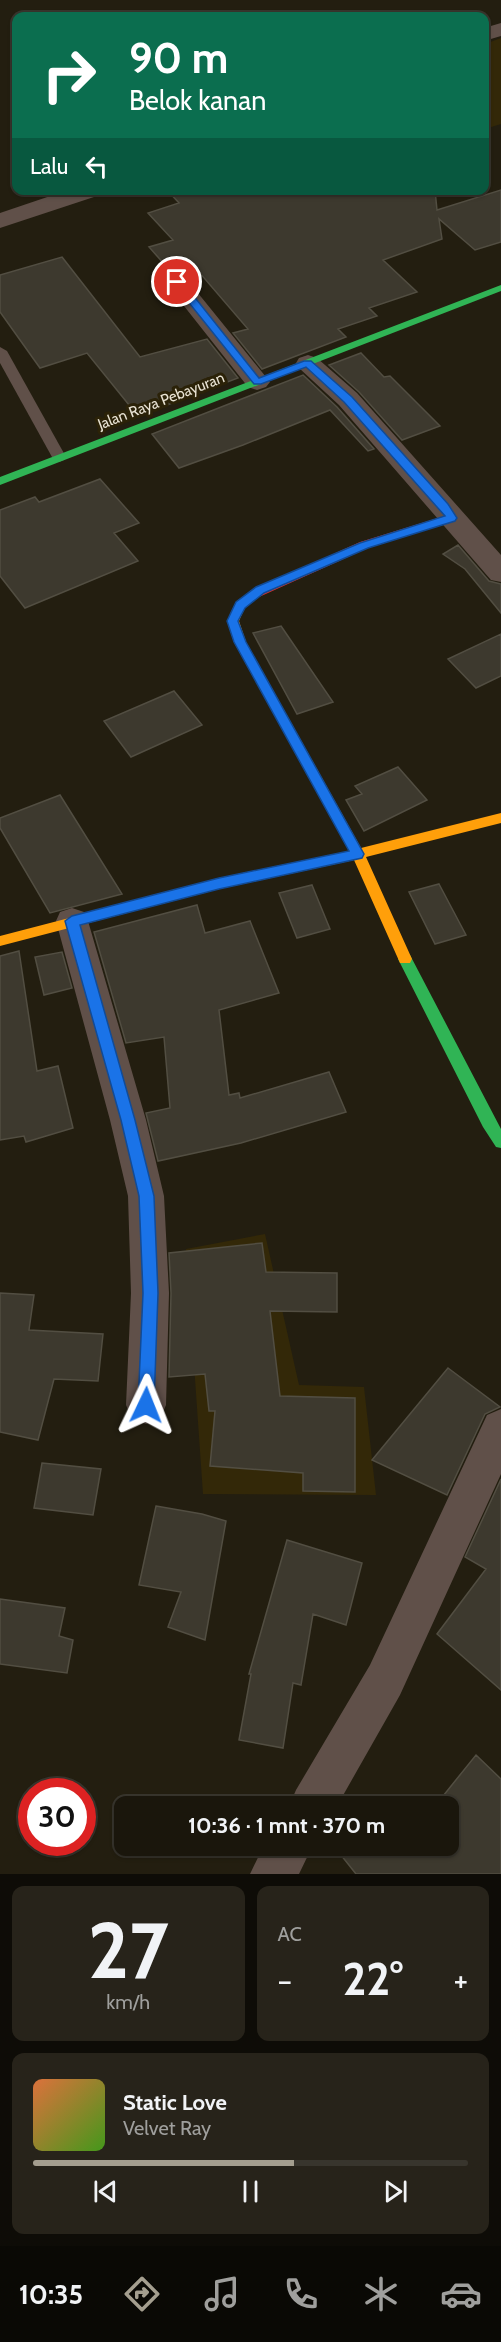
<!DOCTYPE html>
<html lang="id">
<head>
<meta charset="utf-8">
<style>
  :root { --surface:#1a160c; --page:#27231a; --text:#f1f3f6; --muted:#9f9f9d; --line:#38352d; --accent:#a49e8f }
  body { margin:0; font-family:Cabin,sans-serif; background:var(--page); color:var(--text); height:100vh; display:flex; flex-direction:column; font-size:22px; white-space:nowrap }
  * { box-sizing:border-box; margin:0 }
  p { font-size:20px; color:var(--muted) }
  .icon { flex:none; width:33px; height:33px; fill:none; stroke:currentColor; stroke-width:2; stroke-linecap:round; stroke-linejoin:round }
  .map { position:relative; height:1874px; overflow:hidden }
  .details { display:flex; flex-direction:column; gap:12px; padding:12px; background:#0e0c07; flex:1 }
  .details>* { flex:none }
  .banner { position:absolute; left:12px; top:12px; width:477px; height:183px; border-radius:12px; box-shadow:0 2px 4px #0004,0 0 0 2px var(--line); background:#0b6e4f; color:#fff; overflow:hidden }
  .speed { position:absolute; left:18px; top:1778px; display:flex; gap:12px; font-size:30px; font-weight:700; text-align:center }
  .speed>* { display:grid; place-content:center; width:78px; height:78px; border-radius:50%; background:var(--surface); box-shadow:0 2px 4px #0004,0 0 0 2px var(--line); line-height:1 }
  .speed .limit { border:9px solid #d22; background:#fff; color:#111 }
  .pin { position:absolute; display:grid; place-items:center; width:51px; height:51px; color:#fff; margin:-26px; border:3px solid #fff; border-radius:50%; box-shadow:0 2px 6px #0007 }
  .me { position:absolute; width:66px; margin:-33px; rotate:2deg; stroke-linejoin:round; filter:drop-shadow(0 0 4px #0008) }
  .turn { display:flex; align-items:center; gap:21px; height:126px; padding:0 18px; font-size:27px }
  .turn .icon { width:78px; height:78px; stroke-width:2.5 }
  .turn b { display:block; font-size:42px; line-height:51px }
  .then { display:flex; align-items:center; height:57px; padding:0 18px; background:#0003; gap:12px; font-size:22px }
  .big { font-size:45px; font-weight:700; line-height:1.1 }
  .details .card { flex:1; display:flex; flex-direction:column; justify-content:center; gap:9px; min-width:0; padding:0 21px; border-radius:12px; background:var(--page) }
  .details .dial { align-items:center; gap:0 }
  .dial b { font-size:78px; line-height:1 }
  .song { display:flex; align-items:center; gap:18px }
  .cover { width:72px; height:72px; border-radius:9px; background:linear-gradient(135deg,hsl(20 70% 55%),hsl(100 70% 35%)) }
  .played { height:6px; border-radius:3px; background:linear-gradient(90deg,var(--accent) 60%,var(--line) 60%) }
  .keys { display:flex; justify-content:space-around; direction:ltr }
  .heat { display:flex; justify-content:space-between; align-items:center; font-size:33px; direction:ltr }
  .details .tiles { flex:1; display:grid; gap:12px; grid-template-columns:1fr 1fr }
  .card:last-child { grid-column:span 2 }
  .trip { position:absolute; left:114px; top:1796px; width:345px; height:60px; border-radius:12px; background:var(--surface); box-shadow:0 2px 4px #0004,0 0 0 2px var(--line); font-weight:700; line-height:60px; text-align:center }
  .tab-bar { display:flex; height:96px; justify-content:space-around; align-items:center; background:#0a0905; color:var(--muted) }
  .tab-bar .icon { width:42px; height:42px }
  .tab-bar .on { color:var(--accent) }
  .tab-bar b { font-size:27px; color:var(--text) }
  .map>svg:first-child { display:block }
</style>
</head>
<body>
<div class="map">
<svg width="501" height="1874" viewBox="0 0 501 1874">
  <rect width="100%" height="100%" fill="#231e10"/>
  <path fill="#332808" d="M 501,38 L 501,124 L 485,129 L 485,44 Z
    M 265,1234 L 299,1385 L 364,1387 L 376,1495 L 203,1494 L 186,1249 Z"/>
  <path fill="#3d392e" stroke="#524e42" stroke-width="1.5" d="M 167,190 L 435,190 L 437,210 L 501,190 L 501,242 L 475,250 L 439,219 L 442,239 L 383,260 L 417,292 L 369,308 L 377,316 L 338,329 L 346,337 L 262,369 L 233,333 L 248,329 L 199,272 L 186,275 L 173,274 L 149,247 L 173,240 L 148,213 L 179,203 Z
    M 62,257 L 140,357 L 207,339 L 238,378 L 138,416 L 87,353 L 40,368 L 0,312 L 0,275 Z
    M 361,353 L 384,377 L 390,376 L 440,426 L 402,440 L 359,392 L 329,365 Z
    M 303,375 L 337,407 L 374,449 L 368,451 L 330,410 L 243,445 L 179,468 L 152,434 Z
    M 100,479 L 139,523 L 114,533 L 138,561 L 25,608 L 0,576 L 0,510 L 35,497 L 39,502 Z
    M 458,545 L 489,581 L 501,584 L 501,613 L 465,569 L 443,554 Z
    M 281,626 L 333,702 L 297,714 L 253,633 Z
    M 501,634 L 501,676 L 476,688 L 448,659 Z
    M 174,691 L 202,725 L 131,757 L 104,721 Z
    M 398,767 L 427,800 L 364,831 L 346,800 L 362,794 L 355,786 Z
    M 60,795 L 122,894 L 50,913 L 0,828 L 0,818 Z
    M 439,884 L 466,935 L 435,944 L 409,892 Z
    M 312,885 L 330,929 L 297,938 L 279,893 Z
    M 197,905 L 205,933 L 250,921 L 279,993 L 219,1010 L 229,1095 L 239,1093 L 240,1098 L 329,1072 L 346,1112 L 241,1143 L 158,1161 L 146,1113 L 170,1108 L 164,1037 L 126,1043 L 94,932 Z
    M 19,951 L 37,1071 L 58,1066 L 73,1128 L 26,1142 L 24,1136 L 0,1140 L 0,956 Z
    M 62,952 L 72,988 L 44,995 L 35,957 Z
    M 262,1243 L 266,1272 L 337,1273 L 337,1312 L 270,1311 L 280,1396 L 355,1398 L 355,1492 L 303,1491 L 303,1473 L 210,1466 L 215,1411 L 209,1411 L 205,1374 L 169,1377 L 171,1293 L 169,1253 Z
    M 0,1293 L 34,1295 L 29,1330 L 103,1334 L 98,1381 L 54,1379 L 38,1440 L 0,1432 Z
    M 448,1368 L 500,1407 L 485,1414 L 447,1495 L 372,1460 Z
    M 42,1463 L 101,1469 L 93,1515 L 34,1508 Z
    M 501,1479 L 501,1690 L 437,1634 L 486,1569 L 465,1557 Z
    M 156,1506 L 202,1514 L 226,1521 L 205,1640 L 168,1627 L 181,1592 L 139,1585 Z
    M 287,1540 L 362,1563 L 346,1625 L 313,1614 L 301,1685 L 293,1683 L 283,1748 L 239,1740 L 251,1674 L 249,1674 Z
    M 0,1599 L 65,1608 L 59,1636 L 73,1640 L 67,1673 L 0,1664 Z
    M 476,1755 L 501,1779 L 501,1874 L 356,1874 L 333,1845 L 384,1845 L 394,1857 L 403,1845 L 448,1845 L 448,1806 L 435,1806 Z"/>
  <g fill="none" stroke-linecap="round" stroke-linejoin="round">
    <path fill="#605049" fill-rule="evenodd" d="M 0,347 L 7,351 L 66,457 L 64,460 L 59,462 L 52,457 L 0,363 Z"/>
    <path fill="#605049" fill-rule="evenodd" d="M 501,23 L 501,36 L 484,41 L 484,28 Z
      M 68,190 L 103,190 L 100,195 L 0,228 L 0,213 Z
      M 177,275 L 185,277 L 266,377 L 270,382 L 266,387 L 257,390 L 248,387 L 169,287 L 165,282 L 169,277 Z
      M 308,355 L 317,358 L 357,393 L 501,555 L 501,582 L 491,580 L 339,405 L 299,368 L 296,363 L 299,358 Z
      M 72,908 L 84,912 L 88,921 L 146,1120 L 164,1196 L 169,1293 L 166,1405 L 160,1419 L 146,1424 L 132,1419 L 126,1405 L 131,1293 L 128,1196 L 110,1120 L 56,921 L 60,912 Z
      M 501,1409 L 501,1474 L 400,1695 L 337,1806 L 289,1806 L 296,1790 L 370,1665 L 487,1415 Z
      M 264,1845 L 313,1845 L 299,1874 L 250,1874 Z"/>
    <path fill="#30b455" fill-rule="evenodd" d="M 501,285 L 501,291 L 0,485 L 0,477 Z
      M 405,953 L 410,955 L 501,1129 L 501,1148 L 496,1147 L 483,1127 L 398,959 L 400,955 Z"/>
    <path fill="#ff9f0a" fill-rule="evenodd" d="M 255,590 L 261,594 L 245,607 L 239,621 L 246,642 L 361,848 L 501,813 L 501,823 L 366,857 L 412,959 L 410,963 L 400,963 L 354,860 L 219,889 L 0,946 L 0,936 L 219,879 L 350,851 L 234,642 L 227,621 L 236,602 Z"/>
    <path fill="#e5322d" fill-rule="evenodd" d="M 451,514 L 455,515 L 455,521 L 368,548 L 259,597 L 255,598 L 249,594 L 251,591 L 360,542 Z"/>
  </g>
  <path fill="#1a73e8" stroke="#114b97" stroke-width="1.5" d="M 174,280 L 181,280 L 259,378 L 304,361 L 311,361 L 352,397 L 448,504 L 457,518 L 455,521 L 368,548 L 264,593 L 245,608 L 238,621 L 246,642 L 364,854 L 362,858 L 219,889 L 80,925 L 135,1120 L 154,1196 L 158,1293 L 154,1405 L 152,1411 L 146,1413 L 140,1411 L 138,1405 L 143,1293 L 139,1196 L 121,1120 L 65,921 L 72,916 L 219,878 L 349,851 L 234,642 L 227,621 L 236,602 L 256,587 L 360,543 L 445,516 L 344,402 L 306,367 L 261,384 L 254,384 L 174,284 Z"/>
  <g text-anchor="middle" stroke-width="6" stroke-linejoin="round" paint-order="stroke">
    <g font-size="15" fill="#e9e3d4" stroke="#2b2208">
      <text transform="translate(161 401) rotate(-21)" y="5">Jalan Raya Pebayuran</text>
    </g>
  </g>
</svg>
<div class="speed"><div class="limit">30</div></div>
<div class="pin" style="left:177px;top:282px;background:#d93025"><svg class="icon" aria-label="arrive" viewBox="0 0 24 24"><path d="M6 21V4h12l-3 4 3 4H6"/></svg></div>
<svg class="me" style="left:146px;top:1405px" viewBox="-20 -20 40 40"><path d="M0-17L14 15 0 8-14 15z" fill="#1a73e8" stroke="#fff" stroke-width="4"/></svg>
<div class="trip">10:36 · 1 mnt · 370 m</div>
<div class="banner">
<div class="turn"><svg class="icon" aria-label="right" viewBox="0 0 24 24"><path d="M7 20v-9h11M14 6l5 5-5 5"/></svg><div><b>90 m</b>Belok kanan</div></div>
<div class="then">Lalu<svg class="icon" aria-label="left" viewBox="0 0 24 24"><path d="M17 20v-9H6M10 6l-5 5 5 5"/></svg></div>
</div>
</div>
<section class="details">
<div class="tiles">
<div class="card dial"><b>27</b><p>km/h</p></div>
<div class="card"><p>AC</p>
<div class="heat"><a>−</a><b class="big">22°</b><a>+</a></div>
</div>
<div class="card">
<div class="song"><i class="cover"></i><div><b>Static Love</b><p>Velvet Ray</p></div></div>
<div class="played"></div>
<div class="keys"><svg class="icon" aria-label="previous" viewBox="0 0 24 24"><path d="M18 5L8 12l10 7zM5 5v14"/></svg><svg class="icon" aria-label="pause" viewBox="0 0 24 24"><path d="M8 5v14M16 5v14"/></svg><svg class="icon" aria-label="next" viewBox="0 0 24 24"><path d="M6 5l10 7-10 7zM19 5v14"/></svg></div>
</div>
</div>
</section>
<nav class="tab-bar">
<b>10:35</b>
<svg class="icon on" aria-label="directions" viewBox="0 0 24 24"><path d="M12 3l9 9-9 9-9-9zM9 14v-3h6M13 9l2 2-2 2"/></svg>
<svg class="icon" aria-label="music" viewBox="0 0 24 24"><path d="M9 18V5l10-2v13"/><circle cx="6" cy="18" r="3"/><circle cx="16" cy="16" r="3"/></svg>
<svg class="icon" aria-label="phone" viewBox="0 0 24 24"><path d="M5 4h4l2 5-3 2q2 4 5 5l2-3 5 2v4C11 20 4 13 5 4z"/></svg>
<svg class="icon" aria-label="climate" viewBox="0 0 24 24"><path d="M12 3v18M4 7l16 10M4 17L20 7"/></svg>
<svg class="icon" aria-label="car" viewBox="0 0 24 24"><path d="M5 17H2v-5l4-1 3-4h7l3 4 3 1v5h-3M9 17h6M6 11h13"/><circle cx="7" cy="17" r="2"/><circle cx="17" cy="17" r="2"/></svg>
</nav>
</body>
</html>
